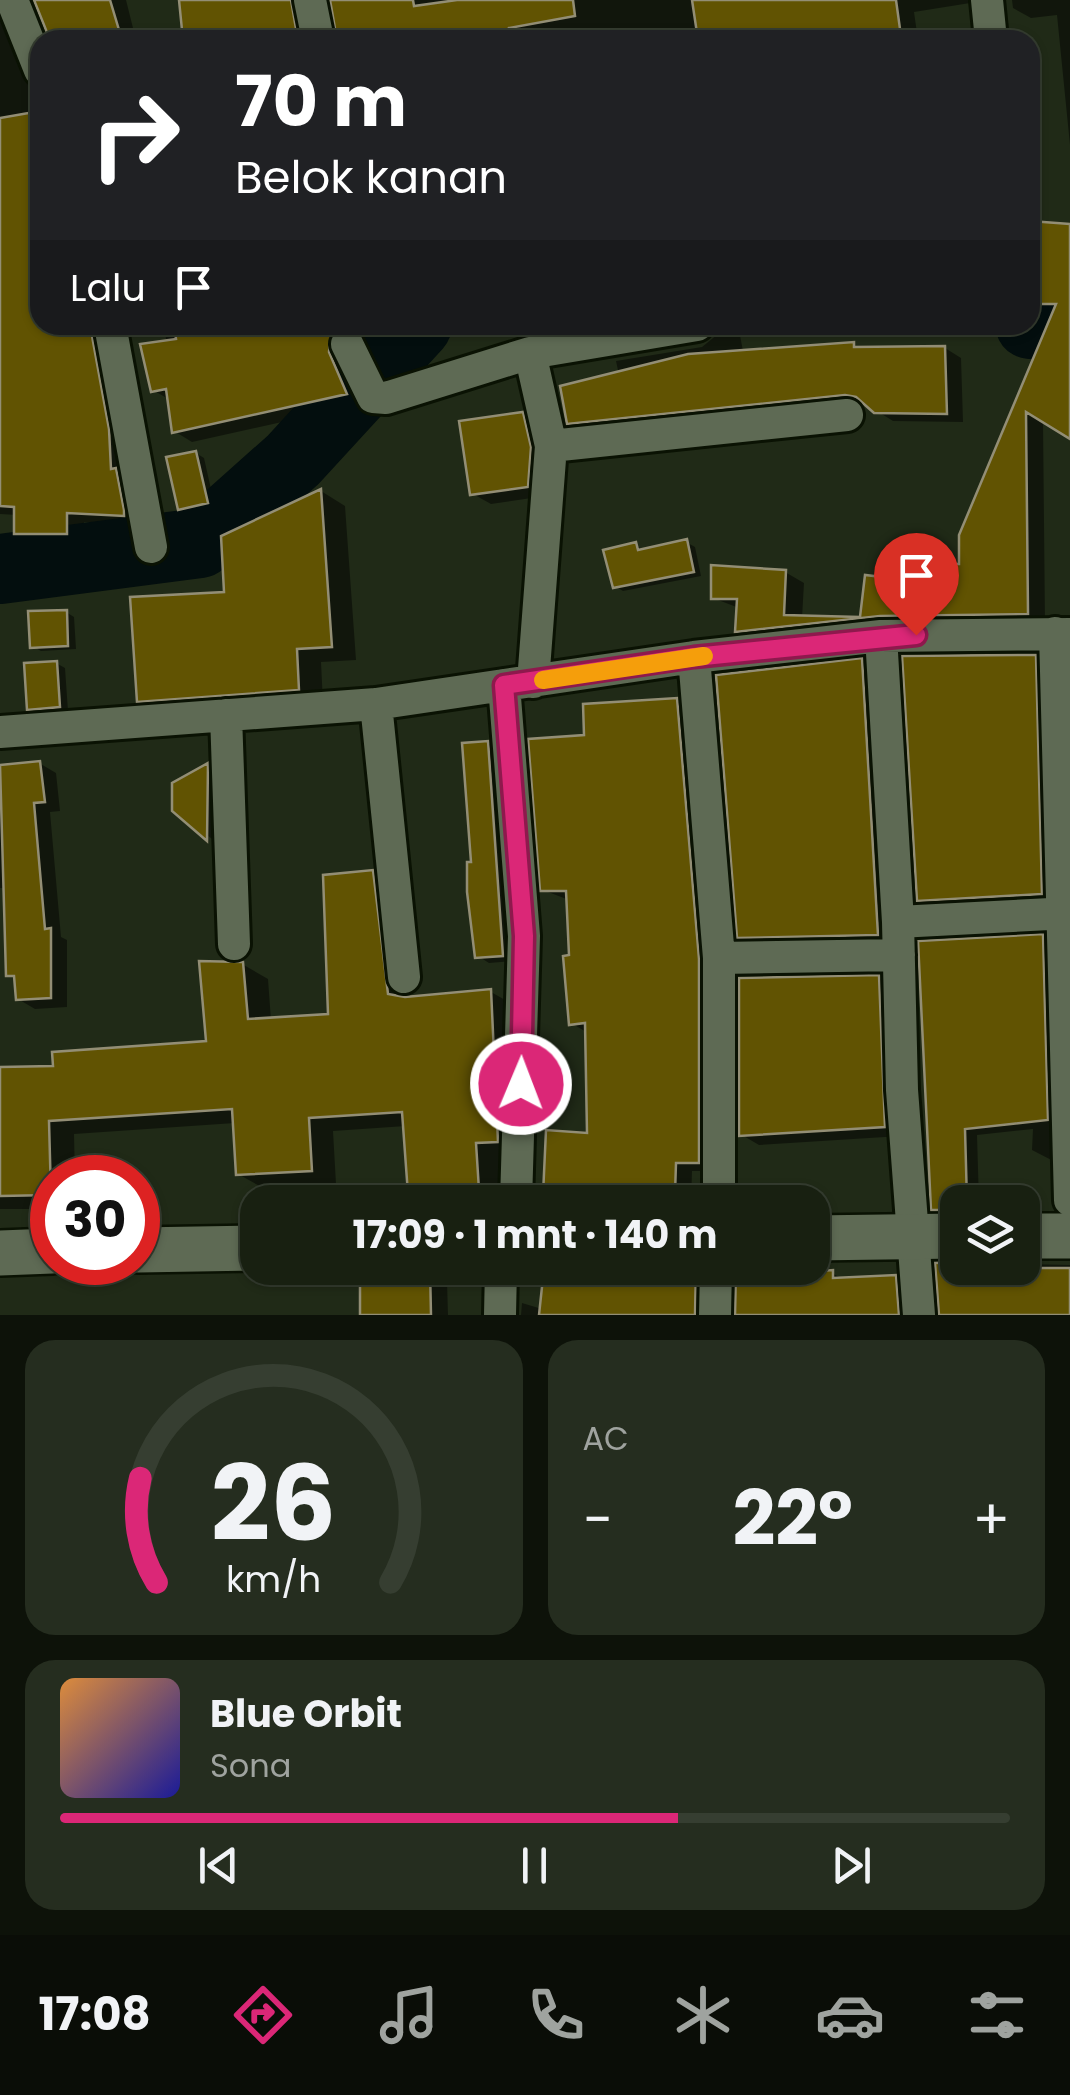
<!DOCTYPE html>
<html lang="id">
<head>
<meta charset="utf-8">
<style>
  :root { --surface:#182011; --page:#252d1f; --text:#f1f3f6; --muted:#9fa39f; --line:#363e31; --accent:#db2777 }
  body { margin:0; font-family:Poppins,sans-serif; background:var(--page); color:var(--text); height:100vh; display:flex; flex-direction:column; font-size:38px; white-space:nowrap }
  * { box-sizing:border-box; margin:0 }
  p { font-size:32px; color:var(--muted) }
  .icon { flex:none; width:55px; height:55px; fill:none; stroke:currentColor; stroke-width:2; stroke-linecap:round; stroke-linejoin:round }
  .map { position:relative; height:1315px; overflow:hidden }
  .side { display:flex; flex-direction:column; gap:25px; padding:25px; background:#0d1209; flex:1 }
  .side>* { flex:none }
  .top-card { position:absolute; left:30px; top:30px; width:1010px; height:305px; border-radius:30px; box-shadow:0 2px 8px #0004,0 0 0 2px var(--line); background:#202124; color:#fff; overflow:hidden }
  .tools { position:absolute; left:940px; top:1185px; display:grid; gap:20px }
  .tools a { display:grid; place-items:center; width:100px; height:100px; border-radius:20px; background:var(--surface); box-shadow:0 2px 8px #0004,0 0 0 2px var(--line); font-size:50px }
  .speed { position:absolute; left:30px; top:1155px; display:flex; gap:20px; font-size:50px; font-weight:700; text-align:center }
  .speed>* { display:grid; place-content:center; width:130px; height:130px; border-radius:50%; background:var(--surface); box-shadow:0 2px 8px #0004,0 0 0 2px var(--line); line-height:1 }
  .speed .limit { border:15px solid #d22; background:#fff; color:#111 }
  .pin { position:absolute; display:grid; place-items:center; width:85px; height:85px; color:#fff; margin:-102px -42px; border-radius:50% 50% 50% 0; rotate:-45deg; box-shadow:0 0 10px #0007 }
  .pin .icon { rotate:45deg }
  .me { position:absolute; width:110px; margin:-55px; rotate:1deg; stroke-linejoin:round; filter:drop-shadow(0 0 8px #0008) }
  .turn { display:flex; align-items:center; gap:35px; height:210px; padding:0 40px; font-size:45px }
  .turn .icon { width:130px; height:130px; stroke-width:2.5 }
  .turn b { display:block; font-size:70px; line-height:85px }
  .then { display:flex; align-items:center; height:95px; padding:0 40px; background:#0003; gap:20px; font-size:38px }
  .big { font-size:75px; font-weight:700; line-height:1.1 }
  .side .widget { flex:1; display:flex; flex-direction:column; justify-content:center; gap:15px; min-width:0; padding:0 35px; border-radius:30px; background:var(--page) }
  .side .dial { align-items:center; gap:0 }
  .dial svg { height:260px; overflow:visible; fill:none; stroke:var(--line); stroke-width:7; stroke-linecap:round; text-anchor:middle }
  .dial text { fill:var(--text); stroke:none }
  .song { display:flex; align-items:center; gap:30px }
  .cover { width:120px; height:120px; border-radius:15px; background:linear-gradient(135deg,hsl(30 70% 55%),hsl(240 70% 35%)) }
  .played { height:10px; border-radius:5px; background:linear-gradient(90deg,var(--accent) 65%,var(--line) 65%) }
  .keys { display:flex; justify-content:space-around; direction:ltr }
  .heat { display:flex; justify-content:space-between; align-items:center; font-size:55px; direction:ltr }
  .side .tiles { flex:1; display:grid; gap:25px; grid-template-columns:1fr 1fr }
  .widget:last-child { grid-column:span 2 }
  .trip { position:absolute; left:240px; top:1185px; width:590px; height:100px; border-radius:30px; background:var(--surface); box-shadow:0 2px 8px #0004,0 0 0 2px var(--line); font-weight:700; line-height:100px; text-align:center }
  .dock { display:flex; height:160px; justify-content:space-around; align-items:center; background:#0a0d07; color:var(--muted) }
  .dock .icon { width:70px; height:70px }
  .dock .current { color:var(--accent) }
  .dock b { font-size:45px; color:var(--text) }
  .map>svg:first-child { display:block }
</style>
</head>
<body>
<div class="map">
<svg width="1070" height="1315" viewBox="0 0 1070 1315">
  <rect width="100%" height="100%" fill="#202a17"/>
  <path fill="#0007" d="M 35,0 L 126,0 L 136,40 L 52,40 Z
    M 181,0 L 312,0 L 314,40 L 186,40 Z
    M 333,0 L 989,0 L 914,12 L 918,40 L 340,40 Z
    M 1012,0 L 1070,0 L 1070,145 L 1057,15 L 1031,18 L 1013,8 Z
    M 0,1 L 40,90 L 40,325 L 113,325 L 141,525 L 84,522 L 84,543 L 35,543 L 17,533 L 17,515 L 0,514 Z
    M 1030,224 L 1070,226 L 1070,437 L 1043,420 L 1045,624 L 756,641 L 738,631 L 739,608 L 713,598 L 785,572 L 804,583 L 802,618 L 862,620 L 867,578 L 901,582 L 962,567 L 1055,313 L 1030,310 Z
    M 163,325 L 361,325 L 362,331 L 349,333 L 363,404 L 192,442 L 174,431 L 170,400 L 153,390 L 167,343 Z
    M 525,325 L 611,325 L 543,339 Z
    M 719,325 L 738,325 L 743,351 L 853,345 L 862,350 L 945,348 L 961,358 L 963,422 L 893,421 L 864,403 L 586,432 L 569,423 L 619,375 L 616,361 L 702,347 L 718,334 Z
    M 522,415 L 540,425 L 545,496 L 491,504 L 473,494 Z
    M 196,453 L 204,458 L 215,507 L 188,513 L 180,508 Z
    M 321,491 L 345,506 L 356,660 L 321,662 L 323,703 L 164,715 L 139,700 Z
    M 686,542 L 695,547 L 701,576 L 623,591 L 615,586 L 635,545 L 645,551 Z
    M 66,612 L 74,617 L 76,649 L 41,651 L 32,646 Z
    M 1035,657 L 1050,666 L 1057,902 L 935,908 L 919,900 Z
    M 862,661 L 878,670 L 893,943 L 756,945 L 740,936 Z
    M 56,663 L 65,668 L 68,711 L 37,713 L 29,708 Z
    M 677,701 L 694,711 L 715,1171 L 692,1171 L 691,1202 L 562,1198 L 546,1188 L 590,1135 L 588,1033 L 571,1023 L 569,900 L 543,890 L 587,737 Z
    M 488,743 L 499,750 L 514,961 L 489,963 L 478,956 L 474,865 Z
    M 39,763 L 56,773 L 60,811 L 50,812 L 61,937 L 67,940 L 67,1007 L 35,1009 L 18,999 L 17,980 L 9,975 L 5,888 L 0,888 L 0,767 Z
    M 208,766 L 225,776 L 224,848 L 174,810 Z
    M 372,873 L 397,887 L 411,999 L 491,992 L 516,1006 L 522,1155 L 500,1156 L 503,1200 L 428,1202 L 410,1192 L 406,1126 L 333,1131 L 336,1184 L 263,1188 L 238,1174 L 235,1123 L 74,1134 L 75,1178 L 52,1178 L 52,1209 L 0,1209 L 0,1069 L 56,1068 L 209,1043 L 242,964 L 268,979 L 271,1020 L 331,1016 Z
    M 1042,937 L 1055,944 L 1061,1165 L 1032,1150 L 1033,1129 L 977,1135 L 979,1202 L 943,1208 L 943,1213 L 958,1214 L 946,1216 L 934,1209 L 921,943 Z
    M 879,978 L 896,988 L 901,1136 L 759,1145 L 742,1135 Z
    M 1022,1264 L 1070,1265 L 1070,1315 L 940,1315 L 958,1268 Z
    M 547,1268 L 592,1268 L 601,1273 L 600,1280 L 648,1282 L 648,1268 L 711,1268 L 713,1315 L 521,1315 L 522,1303 L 542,1309 Z
    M 737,1268 L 761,1268 L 773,1277 L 832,1273 L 844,1280 L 895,1277 L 913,1288 L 917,1315 L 737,1315 Z
    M 429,1271 L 447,1281 L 448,1315 L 363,1315 Z"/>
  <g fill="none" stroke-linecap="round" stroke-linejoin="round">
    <path stroke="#030e0e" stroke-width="70" d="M 1030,324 L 1070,328
      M 0,569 L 200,543 L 293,460 L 417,325"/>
  </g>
  <path fill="#615302" stroke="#938e75" stroke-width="2.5" d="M 34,0 L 110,0 L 122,40 L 50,40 Z
    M 179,0 L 291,0 L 298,40 L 183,40 Z
    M 330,0 L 413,0 L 414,6 L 457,0 L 573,0 L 575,16 L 509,28 L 511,40 L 337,40 Z
    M 692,0 L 896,0 L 901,36 L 698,40 Z
    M 40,111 L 40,325 L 90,325 L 109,429 L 111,469 L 116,468 L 124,510 L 124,516 L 67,513 L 67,534 L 14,534 L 14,507 L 0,506 L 0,118 Z
    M 1030,221 L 1070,224 L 1070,439 L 1026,412 L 1028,614 L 880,616 L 735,632 L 737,599 L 711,599 L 711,565 L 786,570 L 784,615 L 860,617 L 865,575 L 899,579 L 899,564 L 959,564 L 959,535 L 1056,304 L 1030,304 Z
    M 174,325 L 332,325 L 329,352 L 347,394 L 172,433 L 166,389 L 151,392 L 140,344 L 176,339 Z
    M 854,342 L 854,347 L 945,346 L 947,414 L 874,413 L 856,397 L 845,395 L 567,424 L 560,386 L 688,354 Z
    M 523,412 L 531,447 L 528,487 L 470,495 L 459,421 Z
    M 196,451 L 208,503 L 178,510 L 166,457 Z
    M 321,489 L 332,647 L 297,649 L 299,690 L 137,702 L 130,597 L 224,592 L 221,536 Z
    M 687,539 L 694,572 L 613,588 L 603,550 L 636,542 L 638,550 Z
    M 67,610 L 68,646 L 30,648 L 28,611 Z
    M 1028,655 L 1036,655 L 1042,894 L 917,901 L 902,656 Z
    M 862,658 L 878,935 L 737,938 L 716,675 Z
    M 57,661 L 60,707 L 27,710 L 24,663 Z
    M 677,698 L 699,959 L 699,1163 L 676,1163 L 675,1194 L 543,1195 L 546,1130 L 587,1133 L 585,1023 L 569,1025 L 563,956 L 569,955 L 566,891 L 540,891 L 528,739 L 584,735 L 583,704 Z
    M 488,741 L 503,956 L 475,958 L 467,892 L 467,862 L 471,862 L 462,743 Z
    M 40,761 L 45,802 L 34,803 L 45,929 L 51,928 L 51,998 L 16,1000 L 14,976 L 6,976 L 0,765 Z
    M 208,763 L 207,841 L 172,811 L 172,783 Z
    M 373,870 L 388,994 L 405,997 L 491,989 L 498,1142 L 476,1143 L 479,1190 L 408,1194 L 402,1112 L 309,1118 L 312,1171 L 236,1175 L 232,1109 L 49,1121 L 51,1195 L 0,1196 L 0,1067 L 53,1066 L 52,1052 L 206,1041 L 199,961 L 243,962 L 248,1019 L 328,1014 L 323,875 Z
    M 1043,934 L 1048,1120 L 965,1129 L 967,1202 L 958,1202 L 958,1210 L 931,1210 L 918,941 Z
    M 879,975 L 885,1127 L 739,1136 L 739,978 Z
    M 958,1262 L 958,1268 L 1070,1268 L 1070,1315 L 939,1315 L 935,1263 Z
    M 360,1268 L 430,1268 L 431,1315 L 360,1315 Z
    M 544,1268 L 583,1268 L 582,1276 L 645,1279 L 645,1268 L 696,1268 L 695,1315 L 539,1315 Z
    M 736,1268 L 755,1268 L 755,1276 L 833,1270 L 833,1278 L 896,1275 L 899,1315 L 735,1315 Z"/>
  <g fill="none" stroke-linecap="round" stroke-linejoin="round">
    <defs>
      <path id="street" d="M 12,0 L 40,70
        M 310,0 L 318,40
        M 987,0 L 991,40
        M 110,325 L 151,547
        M 347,344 L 373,397 L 386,398 L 530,353 L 697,325
        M 530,353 L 551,446 L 533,682
        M 551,446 L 847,415
        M 1055,633 L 1070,1200
        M 881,636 L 898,922 L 902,1090 L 919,1315
        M 694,657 L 719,958 L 719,1202
        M 504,685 L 524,936 L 516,1202
        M 376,704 L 404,977
        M 226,715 L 234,944
        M 0,732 L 376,704 L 694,657 L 881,636 L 1070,634
        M 898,922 L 1070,913
        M 719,958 L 899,955
        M 500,1315 L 501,1268
        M 715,1315 L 716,1268"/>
      <path id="secondary" d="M 1022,1236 L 1070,1236
        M 812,1238 L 958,1236
        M 138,1250 L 258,1248
        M 0,1253 L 52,1251"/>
    </defs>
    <use href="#street" stroke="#0a1203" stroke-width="38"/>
    <use href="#secondary" stroke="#0a1203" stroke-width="50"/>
    <use href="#street" stroke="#5e6a54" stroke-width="32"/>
    <use href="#secondary" stroke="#5e6a54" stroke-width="45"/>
  </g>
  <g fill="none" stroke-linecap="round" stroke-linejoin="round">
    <defs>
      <path id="route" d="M 521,1084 L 524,936 L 504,685 L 694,657 L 916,635"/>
    </defs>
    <use href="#route" stroke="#8e194d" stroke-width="25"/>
    <use href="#route" stroke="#db2777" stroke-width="18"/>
    <path stroke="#f59e0b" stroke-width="18" d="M 543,680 L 704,656"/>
  </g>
</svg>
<div class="tools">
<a><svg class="icon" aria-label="layers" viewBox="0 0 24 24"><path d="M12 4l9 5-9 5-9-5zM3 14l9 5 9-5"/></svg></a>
</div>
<div class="speed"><div class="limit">30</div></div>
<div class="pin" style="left:916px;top:635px;background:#d93025"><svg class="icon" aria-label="arrive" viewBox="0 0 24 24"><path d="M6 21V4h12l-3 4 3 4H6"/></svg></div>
<svg class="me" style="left:521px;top:1084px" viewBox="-20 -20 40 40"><circle r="17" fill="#db2777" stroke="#fff" stroke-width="3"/><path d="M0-11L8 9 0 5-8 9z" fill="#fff"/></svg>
<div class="trip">17:09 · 1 mnt · 140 m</div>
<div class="top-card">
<div class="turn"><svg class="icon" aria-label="right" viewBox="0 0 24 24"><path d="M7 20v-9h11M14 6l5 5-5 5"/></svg><div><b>70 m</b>Belok kanan</div></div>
<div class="then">Lalu<svg class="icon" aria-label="arrive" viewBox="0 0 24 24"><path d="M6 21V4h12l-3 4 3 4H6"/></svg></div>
</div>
</div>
<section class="side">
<div class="tiles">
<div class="widget dial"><svg viewBox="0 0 100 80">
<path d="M14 69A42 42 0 1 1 86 69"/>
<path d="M14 69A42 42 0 0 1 9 37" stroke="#db2777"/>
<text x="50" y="56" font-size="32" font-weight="700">26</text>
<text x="50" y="72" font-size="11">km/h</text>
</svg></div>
<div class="widget"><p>AC</p>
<div class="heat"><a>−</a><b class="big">22°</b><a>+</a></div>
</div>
<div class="widget">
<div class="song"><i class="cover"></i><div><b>Blue Orbit</b><p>Sona</p></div></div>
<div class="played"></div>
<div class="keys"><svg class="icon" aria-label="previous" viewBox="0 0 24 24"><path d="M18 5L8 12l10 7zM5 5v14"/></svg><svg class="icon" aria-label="pause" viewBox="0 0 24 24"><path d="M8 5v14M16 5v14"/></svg><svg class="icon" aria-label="next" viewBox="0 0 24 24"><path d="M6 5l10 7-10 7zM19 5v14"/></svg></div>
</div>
</div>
</section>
<nav class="dock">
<b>17:08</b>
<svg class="icon current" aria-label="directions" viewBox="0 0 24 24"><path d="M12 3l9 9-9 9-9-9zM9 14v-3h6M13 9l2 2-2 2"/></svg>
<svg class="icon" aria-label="music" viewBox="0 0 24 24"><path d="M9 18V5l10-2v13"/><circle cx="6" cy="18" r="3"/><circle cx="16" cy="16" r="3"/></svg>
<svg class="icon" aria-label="phone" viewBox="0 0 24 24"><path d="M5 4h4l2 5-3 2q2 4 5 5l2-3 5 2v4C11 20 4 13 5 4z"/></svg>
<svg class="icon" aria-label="climate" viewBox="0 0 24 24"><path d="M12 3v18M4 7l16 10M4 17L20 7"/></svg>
<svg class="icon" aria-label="car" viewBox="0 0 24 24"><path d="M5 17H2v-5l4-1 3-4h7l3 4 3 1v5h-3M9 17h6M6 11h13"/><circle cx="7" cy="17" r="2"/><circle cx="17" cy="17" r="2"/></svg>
<svg class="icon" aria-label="filters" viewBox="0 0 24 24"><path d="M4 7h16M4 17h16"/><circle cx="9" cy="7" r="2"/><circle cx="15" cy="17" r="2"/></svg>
</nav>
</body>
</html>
